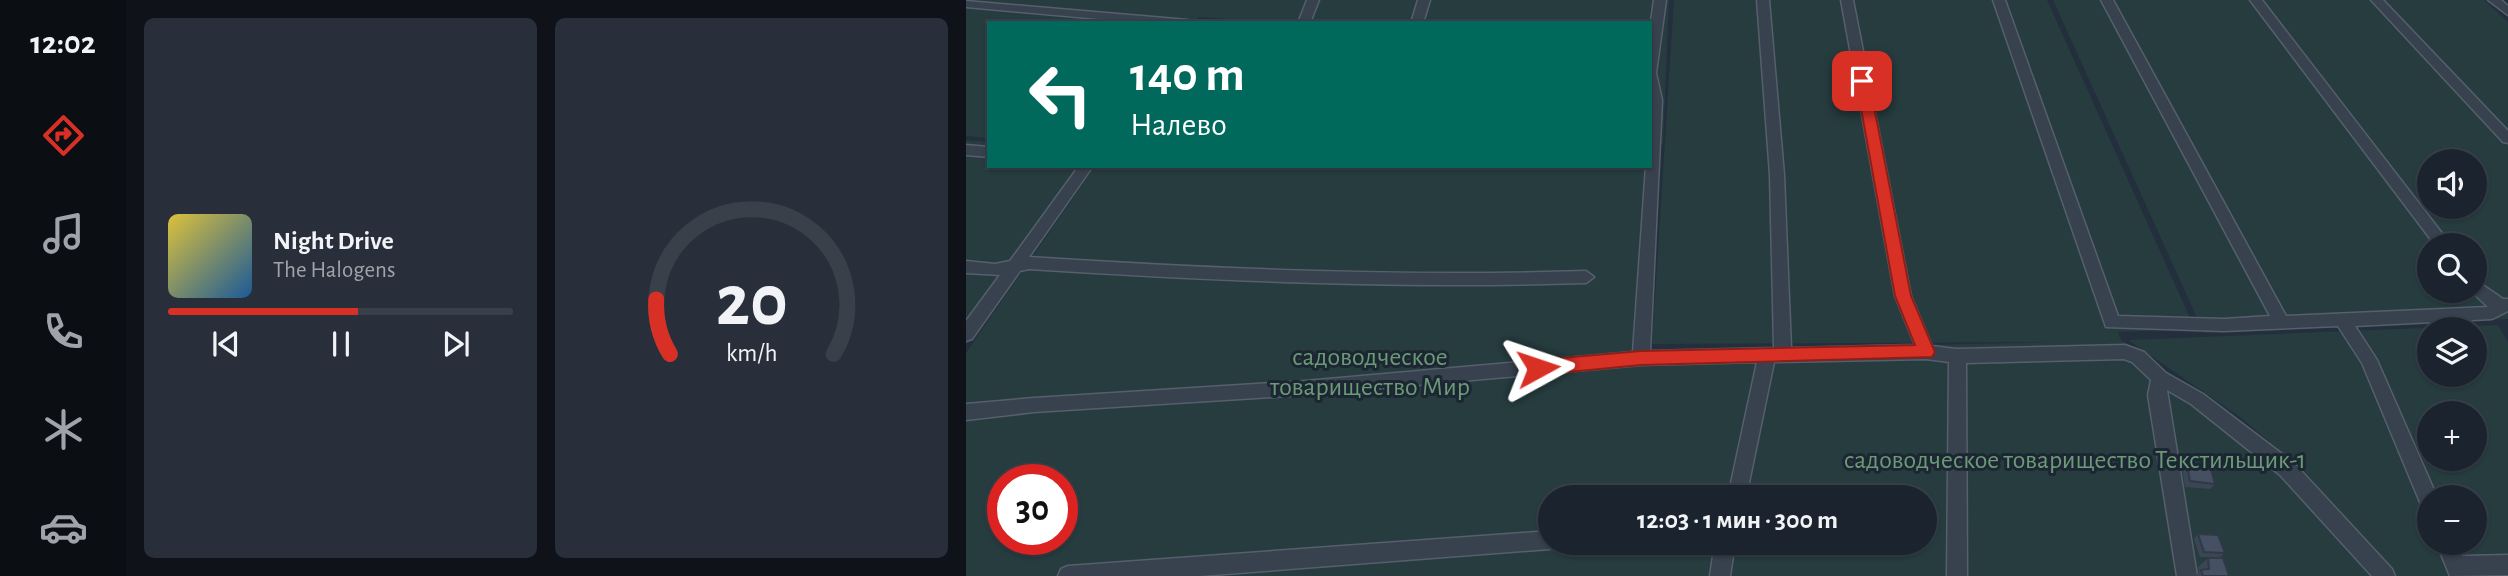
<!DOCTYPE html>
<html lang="ru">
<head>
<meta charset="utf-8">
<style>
  :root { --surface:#1b232e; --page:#282f3a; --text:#f1f3f6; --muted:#a0a4aa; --line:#39404a; --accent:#d93025 }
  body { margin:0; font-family:"Alegreya Sans",sans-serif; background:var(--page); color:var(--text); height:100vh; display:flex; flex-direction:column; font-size:26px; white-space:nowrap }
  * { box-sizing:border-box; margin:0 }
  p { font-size:23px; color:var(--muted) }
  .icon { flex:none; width:38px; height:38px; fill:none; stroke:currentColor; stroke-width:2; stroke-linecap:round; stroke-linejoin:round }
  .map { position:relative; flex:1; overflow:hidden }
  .panel { display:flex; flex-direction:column; gap:18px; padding:18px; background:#0f1319; width:840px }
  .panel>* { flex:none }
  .hud { position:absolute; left:21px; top:21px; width:665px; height:147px; border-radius:0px; box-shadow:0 2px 5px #0004,0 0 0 2px var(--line); background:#00695c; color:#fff; overflow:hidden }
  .tools { position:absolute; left:1451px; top:149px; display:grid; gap:14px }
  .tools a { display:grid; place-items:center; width:70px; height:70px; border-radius:50%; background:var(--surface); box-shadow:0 2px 5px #0004,0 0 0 2px var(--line); font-size:35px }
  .speed { position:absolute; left:21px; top:464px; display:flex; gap:14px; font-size:35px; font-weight:700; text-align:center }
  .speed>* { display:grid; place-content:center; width:91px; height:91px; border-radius:50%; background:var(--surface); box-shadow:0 2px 5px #0004,0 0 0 2px var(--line); line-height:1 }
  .speed .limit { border:10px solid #d22; background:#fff; color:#111 }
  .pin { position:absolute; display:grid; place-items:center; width:60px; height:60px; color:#fff; margin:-30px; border-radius:14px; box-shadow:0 4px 10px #0006 }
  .me { position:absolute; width:77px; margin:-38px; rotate:85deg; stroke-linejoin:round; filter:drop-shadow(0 0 5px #0008) }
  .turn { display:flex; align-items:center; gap:24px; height:147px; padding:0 28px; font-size:32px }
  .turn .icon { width:91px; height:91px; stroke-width:2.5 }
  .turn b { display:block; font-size:49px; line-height:60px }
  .panel .tile { flex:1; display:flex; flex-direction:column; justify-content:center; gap:10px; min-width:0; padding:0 24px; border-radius:10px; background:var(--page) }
  .panel .dial { align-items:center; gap:0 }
  .dial svg { height:182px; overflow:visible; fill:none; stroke:var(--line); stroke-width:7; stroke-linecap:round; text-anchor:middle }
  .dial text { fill:var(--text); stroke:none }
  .song { display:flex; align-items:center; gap:21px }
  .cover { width:84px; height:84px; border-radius:10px; background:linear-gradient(135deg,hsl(50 70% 55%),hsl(210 70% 35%)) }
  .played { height:7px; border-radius:4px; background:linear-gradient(90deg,var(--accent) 55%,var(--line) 55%) }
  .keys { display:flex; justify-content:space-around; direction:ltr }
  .panel .tiles { flex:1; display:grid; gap:18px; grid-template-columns:repeat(2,1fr) }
  .trip { position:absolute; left:572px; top:485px; width:399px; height:70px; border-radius:35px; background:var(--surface); box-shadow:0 2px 5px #0004,0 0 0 2px var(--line); font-weight:600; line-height:70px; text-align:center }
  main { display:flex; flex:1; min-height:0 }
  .dock { display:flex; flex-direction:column; width:126px; justify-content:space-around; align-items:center; background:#0b0e12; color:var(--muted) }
  .dock .icon { width:49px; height:49px }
  .dock .current { color:var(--accent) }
  .dock b { font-size:32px; color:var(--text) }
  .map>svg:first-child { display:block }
</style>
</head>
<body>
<main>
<nav class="dock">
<b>12:02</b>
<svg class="icon current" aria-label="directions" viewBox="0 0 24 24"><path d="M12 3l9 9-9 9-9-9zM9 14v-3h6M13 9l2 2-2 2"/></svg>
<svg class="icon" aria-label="music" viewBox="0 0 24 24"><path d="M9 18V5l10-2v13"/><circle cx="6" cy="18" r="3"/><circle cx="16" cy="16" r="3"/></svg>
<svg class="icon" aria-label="phone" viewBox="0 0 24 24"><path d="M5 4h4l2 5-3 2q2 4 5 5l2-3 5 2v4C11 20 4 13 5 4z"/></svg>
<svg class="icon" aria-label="climate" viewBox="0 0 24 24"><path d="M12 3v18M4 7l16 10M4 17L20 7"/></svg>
<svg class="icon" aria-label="car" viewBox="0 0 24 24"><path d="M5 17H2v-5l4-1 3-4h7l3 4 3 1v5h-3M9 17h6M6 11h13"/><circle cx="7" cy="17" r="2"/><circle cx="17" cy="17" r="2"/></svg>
</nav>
<section class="panel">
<div class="tiles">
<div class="tile">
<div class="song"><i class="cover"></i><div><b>Night Drive</b><p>The Halogens</p></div></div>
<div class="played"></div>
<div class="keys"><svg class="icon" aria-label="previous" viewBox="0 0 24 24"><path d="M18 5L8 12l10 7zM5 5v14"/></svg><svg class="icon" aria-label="pause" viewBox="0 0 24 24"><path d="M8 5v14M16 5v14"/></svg><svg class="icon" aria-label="next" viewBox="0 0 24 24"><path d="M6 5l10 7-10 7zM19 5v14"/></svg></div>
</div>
<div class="tile dial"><svg viewBox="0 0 100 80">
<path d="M14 69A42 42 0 1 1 86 69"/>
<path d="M14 69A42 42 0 0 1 8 45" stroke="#d93025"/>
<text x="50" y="56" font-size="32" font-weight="700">20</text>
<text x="50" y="72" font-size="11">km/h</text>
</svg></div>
</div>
</section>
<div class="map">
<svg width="1542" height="576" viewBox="0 0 1542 576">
  <rect width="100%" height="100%" fill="#242f3e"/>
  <path fill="#263c3f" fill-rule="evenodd" d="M 0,0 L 703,0 L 697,145 L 684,144 L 684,23 L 313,23 L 233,17 L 228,23 L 23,23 L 23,138 L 0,136 Z
    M 708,0 L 1081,0 L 1229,329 L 1152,332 L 1155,340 L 1259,411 L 1419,576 L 0,576 L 0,353 L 129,166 L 682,166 L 667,351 L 803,359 L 805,349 L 1091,342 L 686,344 ZM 37,480 L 96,480 L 96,539 L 37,539 ZM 584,497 L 959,497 L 959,542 L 584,542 Z
    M 1087,0 L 1518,0 L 1542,22 L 1542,319 L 1238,333 ZM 1463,161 L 1508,161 L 1508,206 L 1463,206 ZM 1463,245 L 1508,245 L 1508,290 L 1463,290 Z
    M 0,140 L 23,142 L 23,166 L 118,166 L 0,345 Z
    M 1532,325 L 1542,342 L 1542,576 L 1431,576 L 1338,471 L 1274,417 L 1162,340 ZM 1463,329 L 1508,329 L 1508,374 L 1463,374 ZM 1463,413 L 1508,413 L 1508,458 L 1463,458 ZM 1463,497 L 1508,497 L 1508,542 L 1463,542 Z"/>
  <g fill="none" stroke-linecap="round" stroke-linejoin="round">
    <defs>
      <path id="street" d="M 341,0 L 353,0 L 344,23 L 332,23 Z
        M 452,0 L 464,0 L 457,23 L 445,23 Z
        M 688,0 L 700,0 L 690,73 L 696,100 L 684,351 L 808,348 L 804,175 L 791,0 L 803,0 L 818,175 L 825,348 L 949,345 L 929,296 L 875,0 L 887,0 L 945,296 L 966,346 L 990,349 L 1159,345 L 1178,352 L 1200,373 L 1237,394 L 1328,463 L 1426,569 L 1429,576 L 1406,576 L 1314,475 L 1225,404 L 1201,390 L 1231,576 L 1211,576 L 1182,395 L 1185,380 L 1166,362 L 1158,359 L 1000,363 L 1001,576 L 981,576 L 983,362 L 960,359 L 808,362 L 780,497 L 762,497 L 791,362 L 675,365 L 339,395 L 68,412 L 0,420 L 0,404 L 68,398 L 339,381 L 667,352 L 680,166 L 684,166 L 684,28 Z
        M 1027,0 L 1039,0 L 1152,316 L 1258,319 L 1304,316 L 1135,0 L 1147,0 L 1320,316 L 1522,307 L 1504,290 L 1508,290 L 1508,279 L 1537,299 L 1542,299 L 1542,311 L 1526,319 L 1389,326 L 1411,360 L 1471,497 L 1463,497 L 1463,510 L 1456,507 L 1396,363 L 1372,326 L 1258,331 L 1140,327 Z
        M 1284,0 L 1296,0 L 1485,245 L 1469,245 Z
        M 1405,0 L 1417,0 L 1542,131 L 1542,143 L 1537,142 Z
        M 1522,0 L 1535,0 L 1542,6 L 1542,15 Z
        M 0,1 L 222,20 L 228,23 L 178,23 L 0,7 Z
        M 0,145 L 23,147 L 23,157 L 0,155 Z
        M 113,166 L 127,166 L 63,257 C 249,269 434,277 620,271 L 628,277 L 620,283 C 434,289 249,281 63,269 L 54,271 L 6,339 L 0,341 L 0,321 L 34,275 L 0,273 L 0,261 L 29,264 L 44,261 Z
        M 584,531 L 584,542 L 593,542 L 591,547 L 584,549 L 233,576 L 92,576 L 95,569 L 102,566 Z
        M 749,542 L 769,542 L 764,576 L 744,576 Z
        M 1470,542 L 1490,542 L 1496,556 L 1542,555 L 1542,575 L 1484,576 Z"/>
    </defs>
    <use href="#street" stroke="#565f6c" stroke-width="3"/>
    <use href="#street" fill="#38414e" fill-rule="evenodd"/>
  </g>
  <path fill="#3b4654" d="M 1221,464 L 1249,484 L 1244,489 L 1219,487 L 1216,469 Z
    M 1232,534 L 1259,553 L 1254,557 L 1234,557 L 1228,539 Z
    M 1242,558 L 1263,576 L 1229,576 L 1233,572 L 1232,567 Z"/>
  <path fill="#455162" stroke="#303945" stroke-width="2" d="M 1221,464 L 1244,466 L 1249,484 L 1224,481 Z
    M 1232,534 L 1252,535 L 1259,553 L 1238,552 Z
    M 1242,558 L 1257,558 L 1263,576 L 1237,576 L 1235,570 L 1243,569 Z"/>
  <path fill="#d93025" stroke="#8d1f18" stroke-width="2" d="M 896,77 L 903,81 L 945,296 L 969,352 L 966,357 L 675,365 L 572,375 L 566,373 L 563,368 L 566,362 L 572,360 L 675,351 L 949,345 L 929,296 L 890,81 Z"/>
  <g text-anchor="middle" stroke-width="6" stroke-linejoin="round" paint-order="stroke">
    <g font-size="26" fill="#6b9a76" stroke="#1d2633">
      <text x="404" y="365">садоводческое<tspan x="404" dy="30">товарищество Мир</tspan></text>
      <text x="1109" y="468">садоводческое товарищество Текстильщик-1</text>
    </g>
  </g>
</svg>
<div class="tools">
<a><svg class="icon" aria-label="sound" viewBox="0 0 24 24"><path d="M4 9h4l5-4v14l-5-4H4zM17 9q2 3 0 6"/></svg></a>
<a><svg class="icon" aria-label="search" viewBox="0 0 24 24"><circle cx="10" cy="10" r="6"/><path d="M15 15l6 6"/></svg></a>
<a><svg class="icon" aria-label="layers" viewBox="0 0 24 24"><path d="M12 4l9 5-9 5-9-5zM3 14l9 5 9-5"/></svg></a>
<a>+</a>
<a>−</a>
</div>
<div class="speed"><div class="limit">30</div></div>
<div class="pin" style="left:896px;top:81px;background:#d93025"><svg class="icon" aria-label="arrive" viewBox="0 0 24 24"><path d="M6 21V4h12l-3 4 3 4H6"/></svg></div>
<svg class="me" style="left:572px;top:368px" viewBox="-20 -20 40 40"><path d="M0-17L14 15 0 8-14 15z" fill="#d93025" stroke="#fff" stroke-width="4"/></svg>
<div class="trip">12:03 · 1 мин · 300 m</div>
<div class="hud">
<div class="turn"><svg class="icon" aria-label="left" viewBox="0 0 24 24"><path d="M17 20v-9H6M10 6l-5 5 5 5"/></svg><div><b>140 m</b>Налево</div></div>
</div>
</div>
</main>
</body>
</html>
